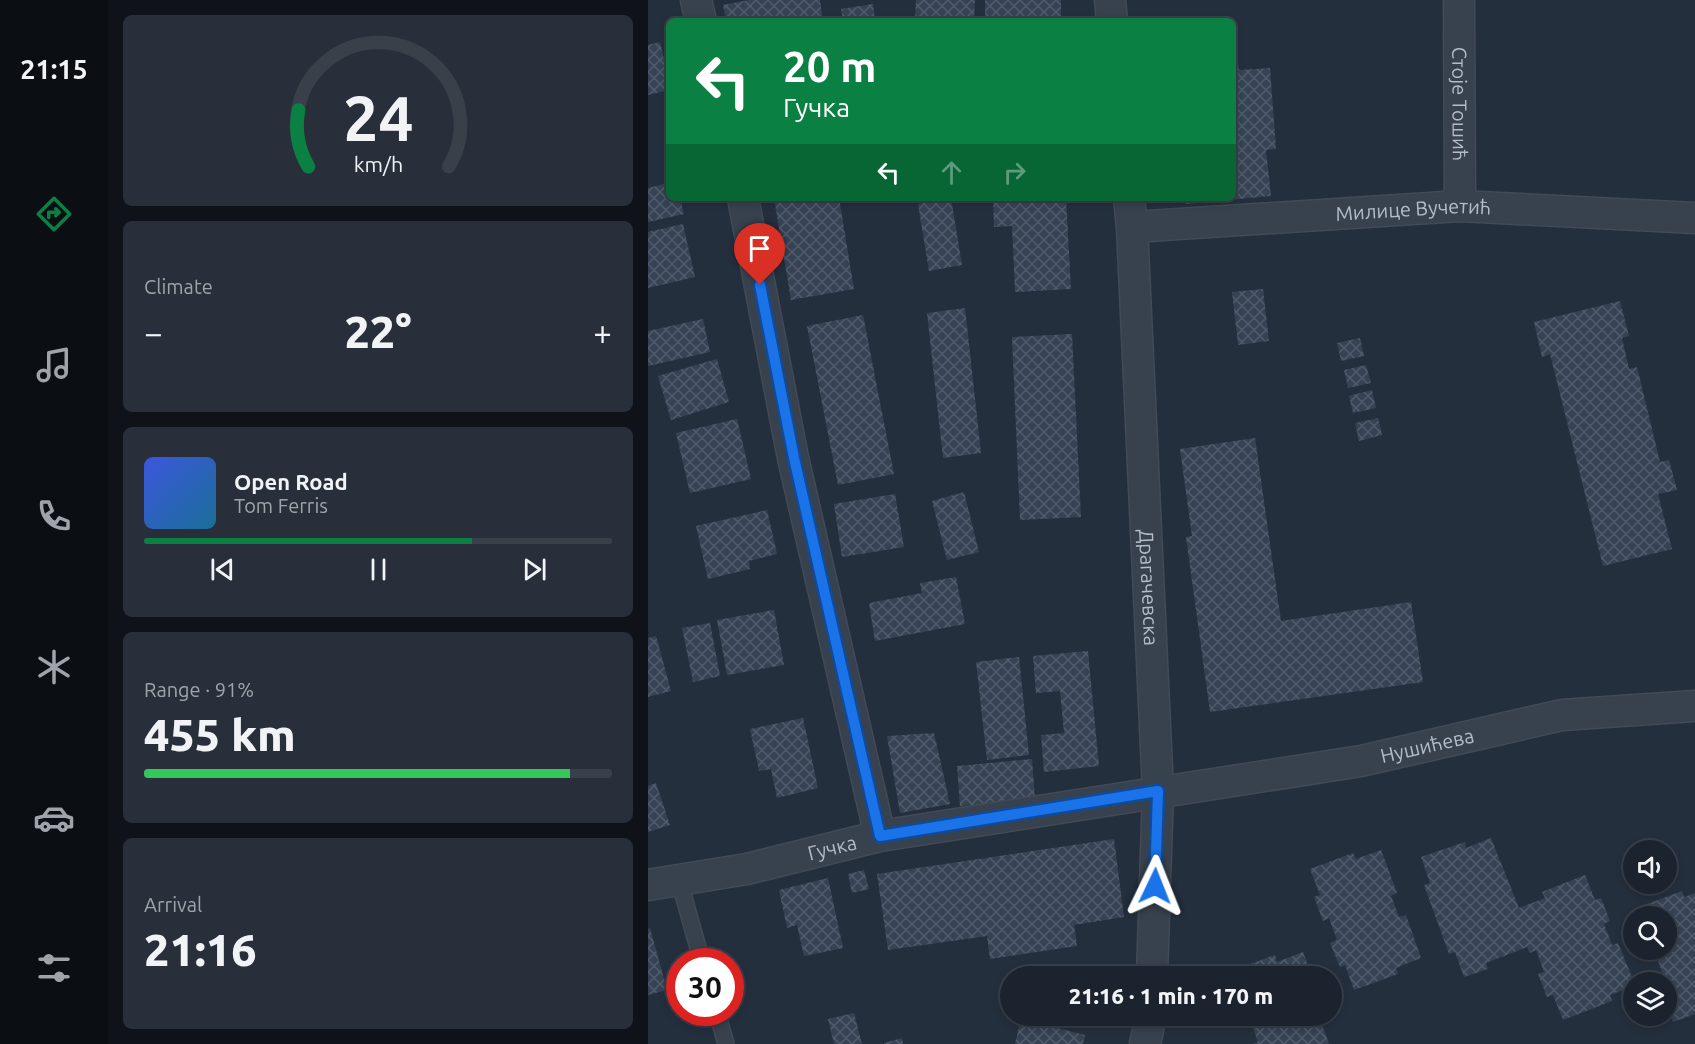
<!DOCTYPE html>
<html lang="en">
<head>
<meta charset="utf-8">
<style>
  :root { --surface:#1b232e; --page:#282f3a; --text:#f1f3f6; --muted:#a0a4aa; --line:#39404a; --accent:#0b8043 }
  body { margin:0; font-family:Ubuntu,sans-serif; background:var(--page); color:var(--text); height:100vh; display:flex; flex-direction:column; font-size:22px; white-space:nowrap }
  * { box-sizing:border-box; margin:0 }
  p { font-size:20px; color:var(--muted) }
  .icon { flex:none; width:33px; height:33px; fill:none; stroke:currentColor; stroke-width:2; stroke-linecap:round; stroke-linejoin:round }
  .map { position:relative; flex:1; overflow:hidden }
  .sheet { display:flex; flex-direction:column; gap:15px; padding:15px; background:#0f1319; width:540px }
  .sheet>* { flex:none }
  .hud { position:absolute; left:18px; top:18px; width:570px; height:183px; border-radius:9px; box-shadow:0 3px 9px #0003,0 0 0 2px var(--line); background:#0b8043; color:#fff; overflow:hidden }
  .buttons { position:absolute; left:975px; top:840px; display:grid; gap:12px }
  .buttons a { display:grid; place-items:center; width:54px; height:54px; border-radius:50%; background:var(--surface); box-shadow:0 3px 9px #0003,0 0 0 2px var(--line); font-size:30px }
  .speed { position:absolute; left:18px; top:948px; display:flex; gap:12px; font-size:30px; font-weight:700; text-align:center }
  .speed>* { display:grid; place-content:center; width:78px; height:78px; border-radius:50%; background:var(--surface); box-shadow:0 3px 9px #0003,0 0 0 2px var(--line); line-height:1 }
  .speed .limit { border:9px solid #d22; background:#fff; color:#111 }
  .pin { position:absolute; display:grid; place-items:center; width:51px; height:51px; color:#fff; margin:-62px -26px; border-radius:50% 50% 50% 0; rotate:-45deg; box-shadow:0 0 6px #0007 }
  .pin .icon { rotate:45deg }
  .me { position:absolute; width:66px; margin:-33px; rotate:2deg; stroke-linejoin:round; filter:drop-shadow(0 0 4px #0008) }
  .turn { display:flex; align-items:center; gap:21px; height:126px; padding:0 18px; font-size:27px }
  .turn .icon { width:78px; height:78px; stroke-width:2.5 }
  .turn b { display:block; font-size:42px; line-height:51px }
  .lanes { display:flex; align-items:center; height:57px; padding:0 18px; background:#0003; justify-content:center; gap:30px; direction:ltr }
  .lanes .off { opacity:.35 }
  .big { font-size:45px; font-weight:800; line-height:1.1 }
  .sheet .card { flex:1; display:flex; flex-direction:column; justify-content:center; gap:9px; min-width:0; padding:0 21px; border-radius:9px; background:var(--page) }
  .sheet .dial { align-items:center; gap:0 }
  .dial svg { height:156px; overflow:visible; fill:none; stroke:var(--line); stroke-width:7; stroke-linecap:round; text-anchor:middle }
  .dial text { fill:var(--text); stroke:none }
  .song { display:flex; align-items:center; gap:18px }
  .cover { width:72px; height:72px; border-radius:9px; background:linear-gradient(135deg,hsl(230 70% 55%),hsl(200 70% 35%)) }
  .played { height:6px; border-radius:3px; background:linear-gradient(90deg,var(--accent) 70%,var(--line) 70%) }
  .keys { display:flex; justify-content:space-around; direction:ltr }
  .heat { display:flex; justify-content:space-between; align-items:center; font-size:33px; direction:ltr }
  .charge { height:9px; border-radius:4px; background:linear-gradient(90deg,#34c759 91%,var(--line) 0) }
  .trip { position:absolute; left:352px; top:966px; width:342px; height:60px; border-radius:30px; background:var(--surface); box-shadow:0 3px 9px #0003,0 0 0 2px var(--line); font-weight:800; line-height:60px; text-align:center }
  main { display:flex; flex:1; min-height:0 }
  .dock { display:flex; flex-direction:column; width:108px; justify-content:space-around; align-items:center; background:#0b0e12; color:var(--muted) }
  .dock .icon { width:42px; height:42px }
  .dock .on { color:var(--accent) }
  .dock b { font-size:27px; color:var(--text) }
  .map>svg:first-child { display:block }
</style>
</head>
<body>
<main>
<nav class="dock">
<b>21:15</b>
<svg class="icon on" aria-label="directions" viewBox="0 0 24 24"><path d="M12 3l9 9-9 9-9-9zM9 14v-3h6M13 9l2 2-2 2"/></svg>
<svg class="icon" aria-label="music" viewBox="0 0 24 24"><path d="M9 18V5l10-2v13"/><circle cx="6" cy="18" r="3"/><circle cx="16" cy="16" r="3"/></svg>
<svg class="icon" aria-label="phone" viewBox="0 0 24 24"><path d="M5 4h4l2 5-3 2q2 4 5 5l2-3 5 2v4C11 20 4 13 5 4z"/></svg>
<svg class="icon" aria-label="climate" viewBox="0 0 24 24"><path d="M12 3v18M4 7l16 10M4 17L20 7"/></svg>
<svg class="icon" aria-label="car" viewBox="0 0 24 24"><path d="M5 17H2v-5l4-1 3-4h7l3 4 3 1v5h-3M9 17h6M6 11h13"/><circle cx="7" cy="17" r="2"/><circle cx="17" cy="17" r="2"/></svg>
<svg class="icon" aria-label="filters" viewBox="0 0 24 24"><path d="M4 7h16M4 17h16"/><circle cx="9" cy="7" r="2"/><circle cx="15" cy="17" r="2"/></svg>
</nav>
<section class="sheet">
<div class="card dial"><svg viewBox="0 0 100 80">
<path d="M14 69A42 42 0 1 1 86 69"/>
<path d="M14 69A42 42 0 0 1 9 40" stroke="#0b8043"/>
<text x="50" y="56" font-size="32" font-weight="700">24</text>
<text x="50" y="72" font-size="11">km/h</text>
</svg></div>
<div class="card"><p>Climate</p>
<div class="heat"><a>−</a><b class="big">22°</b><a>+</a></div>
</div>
<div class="card">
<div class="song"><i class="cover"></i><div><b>Open Road</b><p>Tom Ferris</p></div></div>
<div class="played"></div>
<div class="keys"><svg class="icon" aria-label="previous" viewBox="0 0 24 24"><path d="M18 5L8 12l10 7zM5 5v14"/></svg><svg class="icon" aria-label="pause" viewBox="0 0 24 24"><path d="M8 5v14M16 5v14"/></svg><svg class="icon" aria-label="next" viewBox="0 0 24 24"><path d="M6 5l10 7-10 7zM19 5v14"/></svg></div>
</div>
<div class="card"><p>Range · 91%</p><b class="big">455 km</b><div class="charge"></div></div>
<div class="card"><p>Arrival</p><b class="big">21:16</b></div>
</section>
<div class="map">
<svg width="1047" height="1044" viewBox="0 0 1047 1044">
  <defs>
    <pattern id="building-cross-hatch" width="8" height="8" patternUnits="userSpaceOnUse" patternTransform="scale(1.5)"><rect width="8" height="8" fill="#364354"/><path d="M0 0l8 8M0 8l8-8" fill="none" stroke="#515c6b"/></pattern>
  </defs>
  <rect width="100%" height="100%" fill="#242f3e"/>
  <path fill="url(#building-cross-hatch)" d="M 101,0 L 172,0 L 175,21 L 78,21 L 75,5 Z
    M 268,0 L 327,0 L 326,21 L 267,19 Z
    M 337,0 L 413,0 L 413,16 L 337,18 Z
    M 225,4 L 227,21 L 195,21 L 193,9 Z
    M 12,42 L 21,82 L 21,90 L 0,95 L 0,45 Z
    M 590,63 L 591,70 L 622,68 L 628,149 L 618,150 L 623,196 L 538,204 L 537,198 L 585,198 L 585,64 Z
    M 21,183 L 21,198 L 32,198 L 36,214 L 0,222 L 0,188 Z
    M 126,198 L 191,198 L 206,289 L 143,300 Z
    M 303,198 L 314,265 L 281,271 L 270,204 Z
    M 345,198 L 418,198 L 423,289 L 367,292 L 364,226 L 346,227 Z
    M 35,224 L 47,277 L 0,288 L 0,232 Z
    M 615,289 L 621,341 L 590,345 L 584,292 Z
    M 972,301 L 981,336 L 974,338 L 981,369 L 989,367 L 1012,462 L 1021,460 L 1029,490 L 1010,494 L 1024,549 L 955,566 L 902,354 L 894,357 L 886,322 Z
    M 317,308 L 333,453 L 295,458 L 279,313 Z
    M 215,315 L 246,474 L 190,485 L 159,326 Z
    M 55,319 L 62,352 L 0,366 L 0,331 Z
    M 424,334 L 433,517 L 372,520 L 364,337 Z
    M 712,338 L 716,356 L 693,361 L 689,343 Z
    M 69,359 L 81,402 L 23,420 L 10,376 Z
    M 718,365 L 723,383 L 700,388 L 696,370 Z
    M 724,390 L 728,408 L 705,413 L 701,396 Z
    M 730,418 L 734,435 L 711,441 L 707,423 Z
    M 89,419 L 103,479 L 42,493 L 28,433 Z
    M 607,438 L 633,621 L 763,602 L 775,682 L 562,712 L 538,537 L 544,536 L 532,449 Z
    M 316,492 L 331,552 L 299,560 L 284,501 Z
    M 247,494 L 256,547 L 194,557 L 186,504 Z
    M 119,510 L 129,554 L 101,561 L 102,569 L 60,579 L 48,526 Z
    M 308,577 L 317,624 L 227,641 L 221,603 L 274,593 L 272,583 Z
    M 126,610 L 136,665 L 79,675 L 69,620 Z
    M 62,623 L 72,676 L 45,682 L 34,628 Z
    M 8,636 L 23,691 L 0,697 L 0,638 Z
    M 440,651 L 451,766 L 396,772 L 393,735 L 416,733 L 412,691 L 388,693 L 385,656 Z
    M 371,657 L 381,755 L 339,760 L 328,662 Z
    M 155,718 L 170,788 L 129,798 L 123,769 L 111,771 L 102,729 Z
    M 286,733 L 302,804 L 252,813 L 239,736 Z
    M 384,759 L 387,800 L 312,806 L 309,766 Z
    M 8,783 L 22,825 L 0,832 L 0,786 Z
    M 843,838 L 871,908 L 897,898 L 894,892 L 937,875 L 947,900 L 953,898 L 962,921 L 956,924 L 964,945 L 970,943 L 986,982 L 986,986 L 962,995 L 964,1001 L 915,1020 L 905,995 L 899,997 L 890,974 L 896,972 L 888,950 L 882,953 L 879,947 L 838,963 L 840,969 L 816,977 L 807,952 L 801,954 L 776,885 L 782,883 L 773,857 L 817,842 L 818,848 Z
    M 466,839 L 476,917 L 426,925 L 429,946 L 342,959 L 339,936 L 240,950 L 229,874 Z
    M 733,850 L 749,893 L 743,896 L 751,917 L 758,915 L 773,958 L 748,968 L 750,974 L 706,990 L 697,965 L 692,967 L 682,943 L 689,940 L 681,918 L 675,921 L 666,897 L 672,895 L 662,869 L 705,853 L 708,859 Z
    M 216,870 L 221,889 L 204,893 L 200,874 Z
    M 180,878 L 195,948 L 156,956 L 149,925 L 139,928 L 131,890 Z
    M 1034,891 L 1036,897 L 1047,893 L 1047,1014 L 1025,1022 L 1018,1003 L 1018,982 L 1011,982 L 1010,979 L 1016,977 L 1006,950 L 1018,950 L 1018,916 L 994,916 L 991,907 Z
    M 2,928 L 19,990 L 0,995 L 0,929 Z
    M 655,952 L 664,976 L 586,976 L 584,971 L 627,955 L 629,962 Z
    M 206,1013 L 214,1044 L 186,1044 L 180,1019 Z
    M 593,1016 L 671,1016 L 681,1044 L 604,1044 L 610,1042 L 602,1020 L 596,1022 Z
    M 373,1019 L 437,1035 L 435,1044 L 367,1044 Z
    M 254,1038 L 255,1044 L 236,1044 L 236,1043 Z"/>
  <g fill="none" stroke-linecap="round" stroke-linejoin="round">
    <defs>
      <path id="lane" d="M 31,880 L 54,962
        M 69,1012 L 78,1044"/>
      <g id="street">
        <path d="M 48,0 L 53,21"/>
        <path d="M 462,0 L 464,21"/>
        <path id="s1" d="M 811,0 L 812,206"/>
        <path d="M 95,198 L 145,458 L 232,836"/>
        <path id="s2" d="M 481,198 L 484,227 L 510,791 L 504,976"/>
        <path id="s3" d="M 484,227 L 812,206 L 1047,218"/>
        <path id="s4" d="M 0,885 L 99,869 L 232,836 L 713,761 L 914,715 L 1047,706"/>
        <path d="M 497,1044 L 503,1016"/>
      </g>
    </defs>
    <use href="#lane" stroke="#414a57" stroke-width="18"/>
    <use href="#street" stroke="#414a57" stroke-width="33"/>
    <use href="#lane" stroke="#38414e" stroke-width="15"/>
    <use href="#street" stroke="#38414e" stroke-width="30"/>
  </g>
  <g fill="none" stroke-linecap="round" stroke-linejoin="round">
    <defs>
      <path id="route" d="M 112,285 L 146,458 L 232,836 L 510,791 L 507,886"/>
    </defs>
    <use href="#route" stroke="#114b97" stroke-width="15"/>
    <use href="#route" stroke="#1a73e8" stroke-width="10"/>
  </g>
  <g text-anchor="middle" stroke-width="6" stroke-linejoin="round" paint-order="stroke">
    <g font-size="20" fill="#b4bcc9" stroke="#1d2633">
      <text dy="7" stroke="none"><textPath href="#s1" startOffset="104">Стоје Тошић</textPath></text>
      <text dy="7" stroke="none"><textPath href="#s3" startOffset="282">Милице Вучетић</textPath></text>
      <text dy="7" stroke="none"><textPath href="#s2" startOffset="390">Драгачевска</textPath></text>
      <text dy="7" stroke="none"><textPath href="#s4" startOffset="792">Нушићева</textPath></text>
      <text dy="7" stroke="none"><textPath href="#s4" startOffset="188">Гучка</textPath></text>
    </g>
  </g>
</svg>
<div class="buttons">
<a><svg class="icon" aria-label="sound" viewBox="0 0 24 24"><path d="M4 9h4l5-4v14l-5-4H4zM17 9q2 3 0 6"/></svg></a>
<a><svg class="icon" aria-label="search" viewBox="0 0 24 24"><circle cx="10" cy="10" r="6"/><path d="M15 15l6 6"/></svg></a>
<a><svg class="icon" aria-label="layers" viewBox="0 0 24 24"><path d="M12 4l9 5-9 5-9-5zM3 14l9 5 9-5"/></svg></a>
</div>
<div class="speed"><div class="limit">30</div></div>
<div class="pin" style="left:112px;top:285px;background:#d93025"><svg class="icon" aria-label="arrive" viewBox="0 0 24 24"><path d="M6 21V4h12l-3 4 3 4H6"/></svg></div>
<svg class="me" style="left:507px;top:886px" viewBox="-20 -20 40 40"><path d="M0-17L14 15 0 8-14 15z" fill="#1a73e8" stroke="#fff" stroke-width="4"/></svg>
<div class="trip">21:16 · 1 min · 170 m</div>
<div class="hud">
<div class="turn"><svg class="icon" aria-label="left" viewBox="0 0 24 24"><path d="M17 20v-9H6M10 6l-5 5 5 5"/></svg><div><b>20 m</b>Гучка</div></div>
<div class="lanes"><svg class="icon" aria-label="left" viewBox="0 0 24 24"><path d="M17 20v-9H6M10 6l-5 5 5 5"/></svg><svg class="icon off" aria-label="ahead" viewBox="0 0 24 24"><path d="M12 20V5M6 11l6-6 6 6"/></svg><svg class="icon off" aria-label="right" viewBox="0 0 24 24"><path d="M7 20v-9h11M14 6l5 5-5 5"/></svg></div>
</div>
</div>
</main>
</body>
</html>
